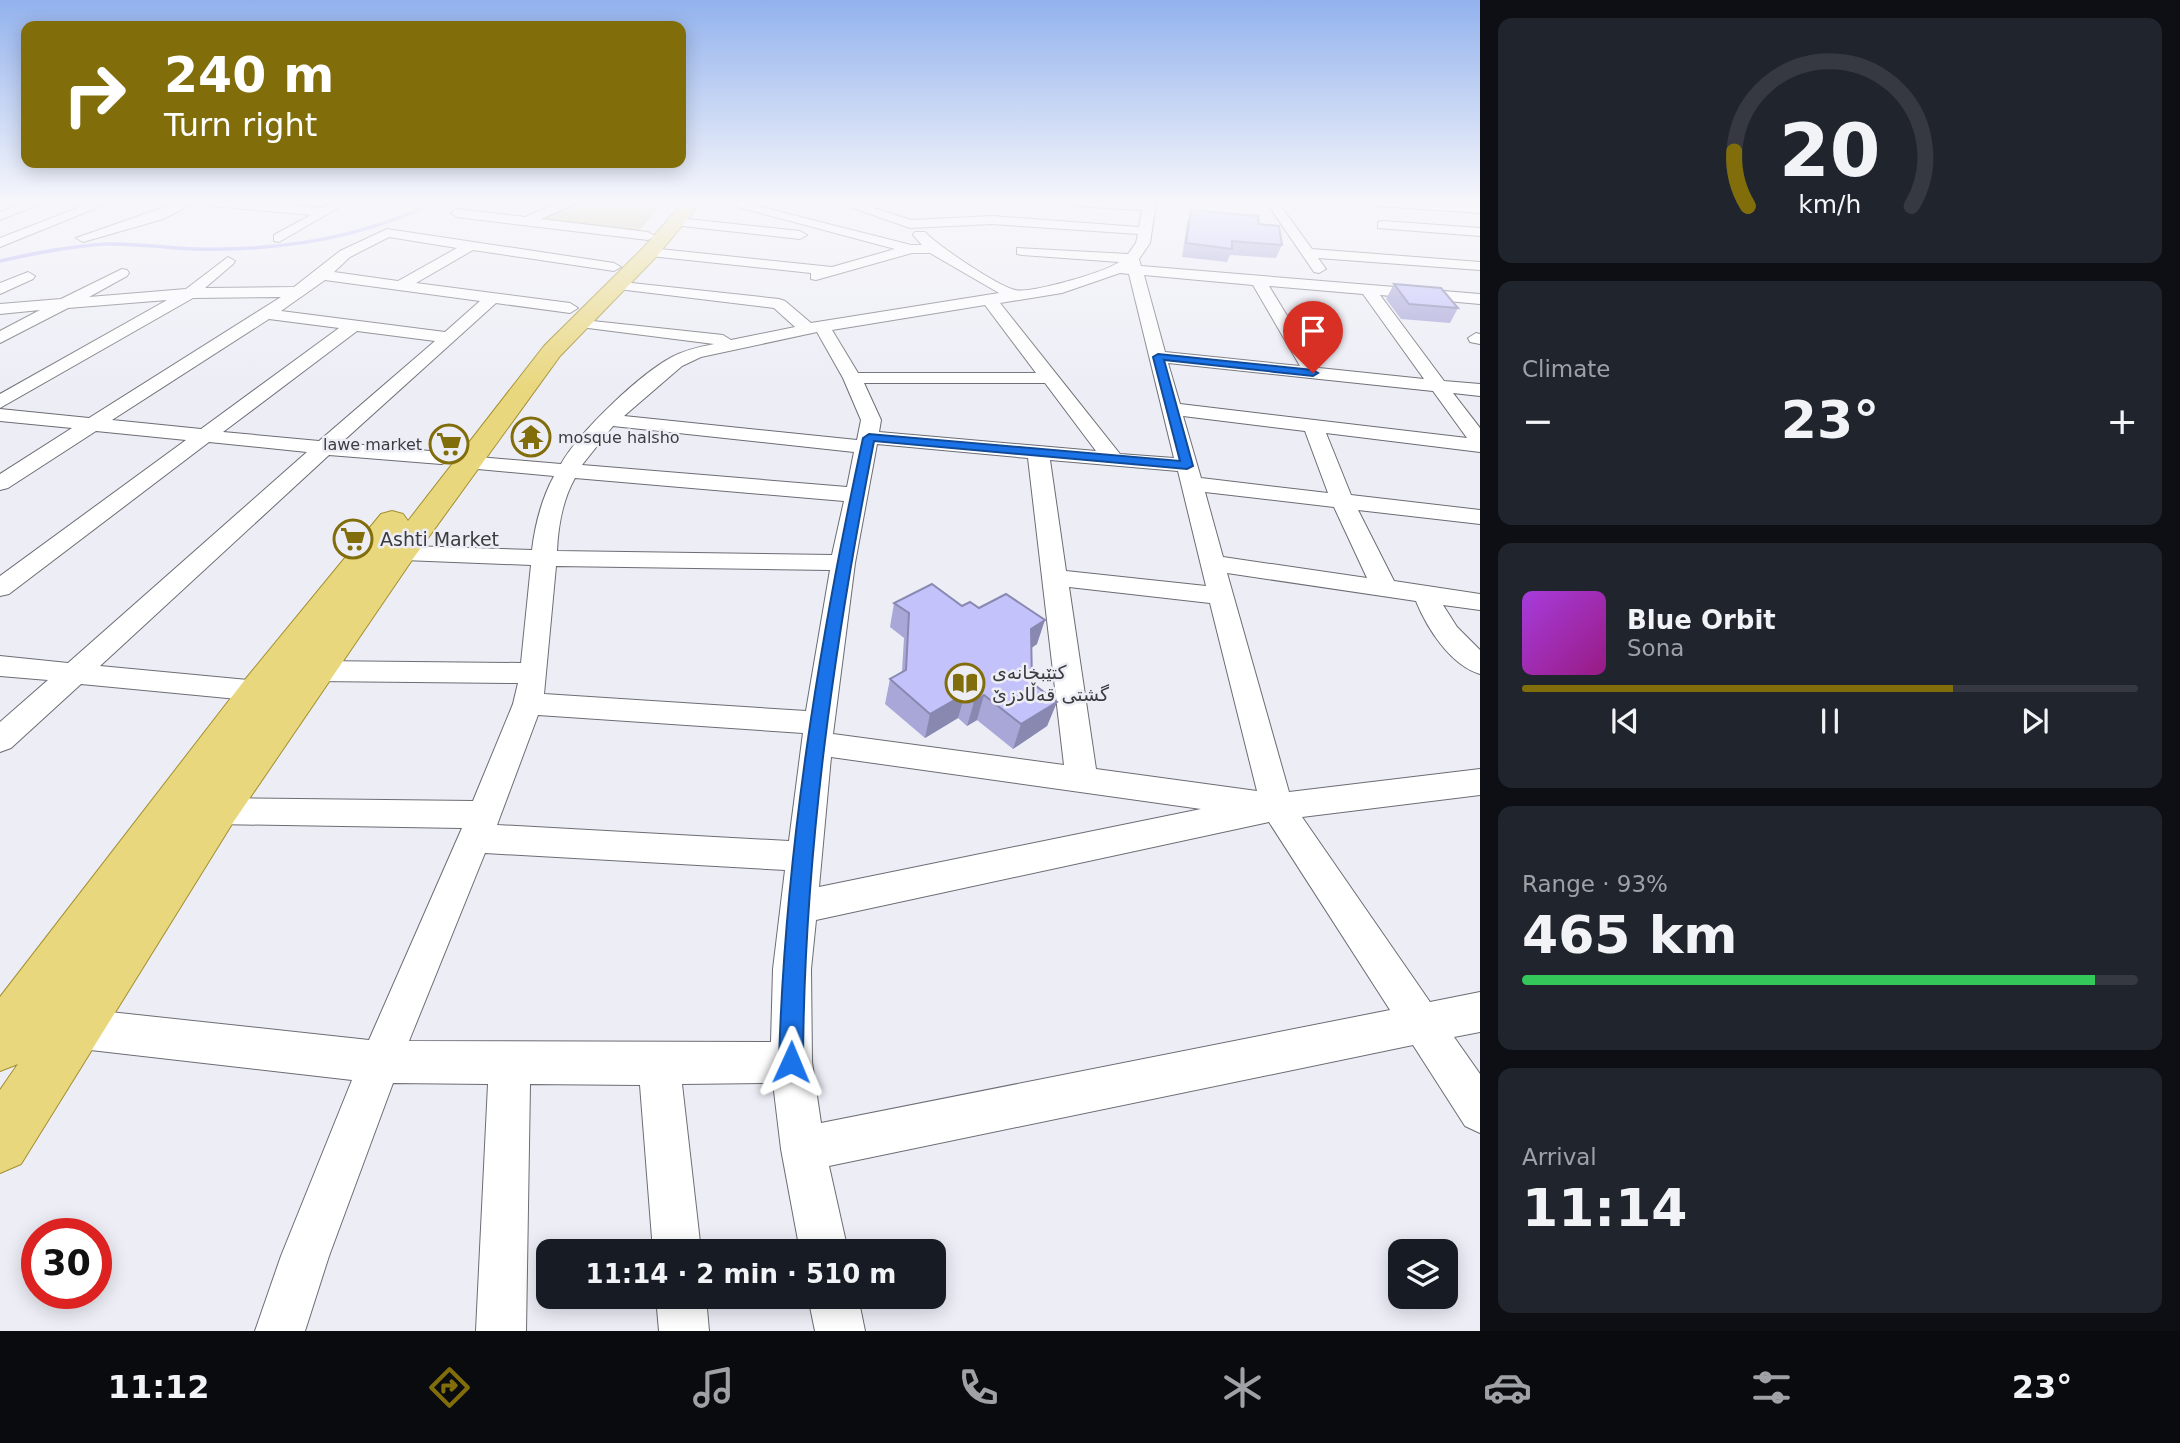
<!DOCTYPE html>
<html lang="en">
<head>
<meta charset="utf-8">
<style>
  :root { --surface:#171b24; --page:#20242c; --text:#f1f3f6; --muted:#9ea1a6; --line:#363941; --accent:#816e0b }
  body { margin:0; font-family:"DejaVu Sans",Cairo,sans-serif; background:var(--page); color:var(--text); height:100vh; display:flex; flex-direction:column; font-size:26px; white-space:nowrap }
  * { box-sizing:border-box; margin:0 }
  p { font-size:23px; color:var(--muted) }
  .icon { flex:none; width:38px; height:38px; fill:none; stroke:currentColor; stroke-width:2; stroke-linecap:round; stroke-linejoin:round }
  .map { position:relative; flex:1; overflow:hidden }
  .sheet { display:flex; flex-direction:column; gap:18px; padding:18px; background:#0d0f14; width:700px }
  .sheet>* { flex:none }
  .guide { position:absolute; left:21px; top:21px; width:665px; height:147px; border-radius:14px; box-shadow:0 4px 18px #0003; background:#816e0b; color:#fff; overflow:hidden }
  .controls { position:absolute; left:1388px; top:1239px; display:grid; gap:14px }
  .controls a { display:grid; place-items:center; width:70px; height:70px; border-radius:14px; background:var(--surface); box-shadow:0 4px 18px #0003; font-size:35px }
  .speed { position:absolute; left:21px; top:1218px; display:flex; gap:14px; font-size:35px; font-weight:700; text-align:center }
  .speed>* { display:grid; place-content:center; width:91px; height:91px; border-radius:50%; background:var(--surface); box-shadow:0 4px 18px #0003; line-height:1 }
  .speed .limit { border:10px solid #d22; background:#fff; color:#111 }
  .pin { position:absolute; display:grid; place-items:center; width:60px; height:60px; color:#fff; margin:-72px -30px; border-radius:50% 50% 50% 0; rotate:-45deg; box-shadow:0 0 7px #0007 }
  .pin .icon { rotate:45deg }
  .me { position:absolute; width:77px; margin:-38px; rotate:1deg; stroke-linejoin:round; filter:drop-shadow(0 0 5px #0008) }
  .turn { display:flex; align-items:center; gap:24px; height:147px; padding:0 28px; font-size:32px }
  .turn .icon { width:91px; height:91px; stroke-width:2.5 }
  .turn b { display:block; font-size:49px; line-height:60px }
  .big { font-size:52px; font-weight:600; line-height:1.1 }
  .sheet .tile { flex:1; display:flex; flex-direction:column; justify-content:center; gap:10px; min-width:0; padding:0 24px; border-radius:14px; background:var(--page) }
  .sheet .dial { align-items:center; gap:0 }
  .dial svg { height:182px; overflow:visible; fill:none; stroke:var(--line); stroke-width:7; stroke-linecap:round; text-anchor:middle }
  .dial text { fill:var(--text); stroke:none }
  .song { display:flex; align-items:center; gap:21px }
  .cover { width:84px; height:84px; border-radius:10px; background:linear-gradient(135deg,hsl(280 70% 55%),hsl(310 70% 35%)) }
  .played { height:7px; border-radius:4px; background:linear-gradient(90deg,var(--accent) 70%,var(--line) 70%) }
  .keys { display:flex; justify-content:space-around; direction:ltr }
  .heat { display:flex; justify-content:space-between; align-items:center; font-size:38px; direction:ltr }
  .charge { height:10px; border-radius:5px; background:linear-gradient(90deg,#34c759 93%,var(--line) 0) }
  .trip { position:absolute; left:536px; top:1239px; width:410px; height:70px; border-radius:14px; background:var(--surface); box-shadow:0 4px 18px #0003; font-weight:600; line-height:70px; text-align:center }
  .tabs { display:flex; height:112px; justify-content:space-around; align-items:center; background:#090b0e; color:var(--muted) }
  .tabs .icon { width:49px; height:49px }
  .tabs .active { color:var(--accent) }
  .tabs b { font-size:32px; color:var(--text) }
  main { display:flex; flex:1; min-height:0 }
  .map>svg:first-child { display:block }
</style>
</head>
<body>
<main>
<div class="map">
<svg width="1480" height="1331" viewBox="0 0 1480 1331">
  <rect width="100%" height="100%" fill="#ededf6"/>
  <path fill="#d3c999" d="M 581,202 L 664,202 L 639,231 L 538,220 Z"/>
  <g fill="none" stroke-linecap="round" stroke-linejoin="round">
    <path stroke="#b1aef5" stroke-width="3.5" d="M 0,261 C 35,253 70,246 106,244 C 136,243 166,248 196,249 C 280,251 360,239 435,202"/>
    <defs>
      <path id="street" d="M 26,202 L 44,202 L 0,220 L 0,212 Z
        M 93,202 L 111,202 L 0,247 L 0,238 Z
        M 179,202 L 196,202 L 163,219 L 83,242 L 76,238 Z
        M 206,202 L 258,202 L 322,208 L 332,202 L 348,202 L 279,242 L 274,241 L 274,235 L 311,215 L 212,206 Z
        M 561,202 L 579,202 L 541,219 L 648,232 L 655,236 L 648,240 L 457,217 L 451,213 L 457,209 L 525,217 Z
        M 719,202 L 741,202 L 911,245 L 922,245 L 913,235 L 915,232 L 925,232 C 938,246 998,286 1015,290 C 1030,294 1106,272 1119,262 L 1022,255 L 1017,254 L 1017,248 L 1128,254 L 1136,243 L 1138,234 L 992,224 L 910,228 L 836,202 L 855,202 L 911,220 L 992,216 L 1139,227 L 1142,210 L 1075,206 L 1069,202 L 1156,202 L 1150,243 L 1139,259 L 1141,266 L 1480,294 L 1480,304 L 1380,295 L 1444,381 L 1480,384 L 1480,396 L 1453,393 L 1480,428 L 1480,452 L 1326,433 L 1351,495 L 1480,510 L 1480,524 L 1358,510 L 1394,581 L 1480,594 L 1480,610 L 1443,605 L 1457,627 L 1480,650 L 1480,674 C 1450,665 1427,628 1416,601 L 1227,573 L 1289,792 L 1480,769 L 1480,795 L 1302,817 L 1430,1002 L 1480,992 L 1480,1032 L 1454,1037 L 1480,1074 L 1480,1133 L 1465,1126 L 1413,1045 L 829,1166 L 848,1251 L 800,1251 L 781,1149 L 773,1083 L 682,1084 L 701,1251 L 653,1251 L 640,1085 L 530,1084 L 526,1331 L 476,1331 L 488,1084 L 393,1083 L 329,1256 L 305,1331 L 255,1331 L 281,1256 L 352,1080 L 73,1048 L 59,1042 L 53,1028 L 59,1014 L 73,1008 L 369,1040 L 462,828 L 216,824 L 204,821 L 200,811 L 204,801 L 216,798 L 473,801 L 513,704 L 518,683 L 316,681 L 306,678 L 302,671 L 306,664 L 316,661 L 521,663 L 531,565 L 379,559 L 370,557 L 367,552 L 370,547 L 379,545 L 532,550 C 535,525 542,498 554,476 L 467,468 L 460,466 L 456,462 L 460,458 L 467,456 L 561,464 C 579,432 640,374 672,357 C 685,350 699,347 714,344 L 580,327 L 574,325 L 572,322 L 574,319 L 723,335 L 731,340 L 795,327 L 774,308 L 618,289 L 613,287 L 610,284 L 613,281 L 779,299 L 785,301 L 811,323 L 999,293 L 930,253 L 912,253 L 816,280 L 811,279 L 811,273 L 650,256 L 643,252 L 650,248 L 832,267 L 895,249 ZM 1120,273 L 1129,274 L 1174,458 L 1120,454 L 1000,303 L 1062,293 ZM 1144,275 L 1253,285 L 1300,366 L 1165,352 ZM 1269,286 L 1363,294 L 1424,379 L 1319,368 ZM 985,305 L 1036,373 L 858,373 L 832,330 ZM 817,332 L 843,378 L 861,420 L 857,440 L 624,416 L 682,366 L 701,357 ZM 1168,363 L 1433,391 L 1467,438 L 1180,404 ZM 864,383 L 1045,383 L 1096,451 L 879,432 L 881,420 ZM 1183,416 L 1305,431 L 1328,493 L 1201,478 ZM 613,426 L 854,452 L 847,487 L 582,465 ZM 877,444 L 1028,458 L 1064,765 L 833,734 L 855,563 ZM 1050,460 L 1178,471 L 1206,586 L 1066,571 ZM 575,478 L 844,501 L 832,555 L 557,551 C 558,526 563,499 575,478 ZM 1205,492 L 1334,507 L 1367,578 L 1223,557 ZM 556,566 L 830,570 L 806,711 L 544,694 ZM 1069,587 L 1210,603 L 1257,791 L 1096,769 ZM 538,715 L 803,733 L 789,841 L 497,825 ZM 831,757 L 1201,809 L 819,887 ZM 1269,822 L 1390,1010 L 821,1123 L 812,1062 L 811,969 L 816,920 ZM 485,853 L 785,870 L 773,969 L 771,1042 L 409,1041 Z
        M 1266,202 L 1278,202 L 1312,249 L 1480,262 L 1480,270 L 1318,258 L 1326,269 L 1319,273 L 1314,272 Z
        M 1372,202 L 1480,205 L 1480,213 L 1378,206 Z
        M 678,218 L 800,231 L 807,235 L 800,239 L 673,225 L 672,222 Z
        M 1383,221 L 1480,228 L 1480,236 L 1378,228 L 1378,222 Z
        M 387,229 L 614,263 L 621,267 L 614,271 L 473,250 L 416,283 L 570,303 L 578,308 L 570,313 L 496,303 L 341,443 L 441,452 L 448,454 L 451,458 L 448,462 L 441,464 L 329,455 L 100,666 L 258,681 L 268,684 L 272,691 L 268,698 L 258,701 L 81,684 L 11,748 L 0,752 L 0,722 L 48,680 L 0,676 L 0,656 L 68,663 L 307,452 L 209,442 L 9,594 L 0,596 L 0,576 L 186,440 L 96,431 L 8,488 L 0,490 L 0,474 L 72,428 L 0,421 L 0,409 L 89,418 L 281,297 L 193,298 L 0,408 L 0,394 L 167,300 L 68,308 L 0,343 L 0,331 L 40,310 L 0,314 L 0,304 L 61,299 L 122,269 L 127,270 L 129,273 L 127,276 L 89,297 L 186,289 L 228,257 L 235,261 L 233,264 L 205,288 L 294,287 L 340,251 ZM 389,237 L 457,248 L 398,281 L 334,272 L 350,257 ZM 325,280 L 480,301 L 445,332 L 281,311 ZM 269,319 L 339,328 L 201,429 L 112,420 ZM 357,331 L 435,341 L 319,441 L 223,432 Z
        M 28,272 L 35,276 L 33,279 L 0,294 L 0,283 Z
        M 1476,333 L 1480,334 L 1480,344 L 1470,342 L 1468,338 Z
        M 656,1297 L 706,1297 L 709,1331 L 659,1331 Z
        M 808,1297 L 858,1297 L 865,1331 L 815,1331 Z"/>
      <path id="primary" d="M 684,202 L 701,202 L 657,256 L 560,356 L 412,560 L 232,824 L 21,1164 L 0,1173 L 0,1090 L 18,1064 L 0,1071 L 0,997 L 244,681 L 381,514 L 392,511 L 403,514 L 408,521 L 544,346 L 643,248 Z"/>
    </defs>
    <use href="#street" stroke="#6c6c74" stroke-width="2"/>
    <use href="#primary" stroke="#a38f30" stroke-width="2"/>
    <use href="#street" fill="#fff" fill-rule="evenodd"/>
    <use href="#primary" fill="#e9d77d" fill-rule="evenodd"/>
  </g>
  <path fill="#a9a7d8" d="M 1191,210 L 1259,224 L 1282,245 L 1276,258 L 1230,255 L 1227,262 L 1182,257 L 1187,223 Z
    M 1394,284 L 1458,308 L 1450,323 L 1401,319 L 1386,299 Z
    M 894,603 L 962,606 L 979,608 L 1037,644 L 1031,648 L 1032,683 L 1057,702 L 1047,726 L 1013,749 L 977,720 L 967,726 L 958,718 L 925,738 L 885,704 L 890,679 L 902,671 L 904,638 L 890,627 Z"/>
  <path fill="#8988b0" d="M 1045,620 L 1037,644 L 1023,654 L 1031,629 Z
    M 965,694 L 958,718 L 925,738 L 930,714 Z
    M 984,695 L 977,720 L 967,726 L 974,702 Z
    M 1057,702 L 1047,726 L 1013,749 L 1021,724 Z"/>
  <path fill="#c4c2fb" stroke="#8988b0" stroke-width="2" d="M 1191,210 L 1258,216 L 1259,224 L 1279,226 L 1282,245 L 1232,241 L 1232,249 L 1186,243 Z
    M 1394,284 L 1441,288 L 1458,308 L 1409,304 Z
    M 932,584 L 962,606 L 970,602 L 979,608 L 1006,594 L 1045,620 L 1031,629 L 1032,683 L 1057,702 L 1021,724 L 984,695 L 974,702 L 965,694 L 930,714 L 890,679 L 906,670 L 909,613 L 894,603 Z"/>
  <linearGradient id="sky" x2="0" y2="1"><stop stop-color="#92b2ed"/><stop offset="0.52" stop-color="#f7f7fb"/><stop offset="1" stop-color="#f7f7fb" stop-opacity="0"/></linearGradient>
  <rect width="1480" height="389" fill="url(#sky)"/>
  <path fill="#1a73e8" stroke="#114b97" stroke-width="2" d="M 1158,354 L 1313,370 L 1318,373 L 1313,376 L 1164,360 L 1193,466 L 1187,469 L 874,441 C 834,645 804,854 803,1062 L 799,1070 L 791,1074 L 782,1070 L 779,1062 C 785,852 819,642 863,438 L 869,434 L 1180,461 L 1153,357 Z"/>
  <defs>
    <symbol id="temple-ring" viewBox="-11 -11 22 22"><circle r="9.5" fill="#ededf6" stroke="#816e0b" stroke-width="1.5"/><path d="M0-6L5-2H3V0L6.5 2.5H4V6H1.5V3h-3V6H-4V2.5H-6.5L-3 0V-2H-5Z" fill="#816e0b"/></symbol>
    <symbol id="supermarket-ring" viewBox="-11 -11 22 22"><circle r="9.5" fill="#ededf6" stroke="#816e0b" stroke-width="1.5"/><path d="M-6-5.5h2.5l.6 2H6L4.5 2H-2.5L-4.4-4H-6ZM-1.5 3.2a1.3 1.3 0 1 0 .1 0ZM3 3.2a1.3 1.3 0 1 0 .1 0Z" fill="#816e0b"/></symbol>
    <symbol id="library-ring" viewBox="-11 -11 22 22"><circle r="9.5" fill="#ededf6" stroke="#816e0b" stroke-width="1.5"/><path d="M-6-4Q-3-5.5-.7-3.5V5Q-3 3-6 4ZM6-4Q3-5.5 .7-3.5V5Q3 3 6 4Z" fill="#816e0b"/></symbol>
  </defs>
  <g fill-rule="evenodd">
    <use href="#temple-ring" x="509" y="415" width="44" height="44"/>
    <use href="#supermarket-ring" x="427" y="422" width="44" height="44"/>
    <use href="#supermarket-ring" x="331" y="517" width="44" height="44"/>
    <use href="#library-ring" x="943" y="661" width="44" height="44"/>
  </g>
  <g text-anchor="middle" stroke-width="5" stroke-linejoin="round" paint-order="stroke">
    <g font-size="16" fill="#3c3c40" stroke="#ededf6" text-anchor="start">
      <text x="558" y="443">mosque halsho</text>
      <text x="422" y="450" text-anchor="end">lawe market</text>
    </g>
    <g font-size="19" fill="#3c3c40" stroke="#ededf6" text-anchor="start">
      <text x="380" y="546">Ashti Market</text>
      <text x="992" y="679">کتێبخانەی<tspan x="992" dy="22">گشتی قەڵادزێ</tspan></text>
    </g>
  </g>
</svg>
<div class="controls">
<a><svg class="icon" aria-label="layers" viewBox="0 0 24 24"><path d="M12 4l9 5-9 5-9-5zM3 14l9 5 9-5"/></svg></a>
</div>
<div class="speed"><div class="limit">30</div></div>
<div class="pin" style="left:1313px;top:373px;background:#d93025"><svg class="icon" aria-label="arrive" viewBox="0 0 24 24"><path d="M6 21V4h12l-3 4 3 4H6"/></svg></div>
<svg class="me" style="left:791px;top:1062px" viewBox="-20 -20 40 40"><path d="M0-17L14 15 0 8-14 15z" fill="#1a73e8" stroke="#fff" stroke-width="4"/></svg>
<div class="trip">11:14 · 2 min · 510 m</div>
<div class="guide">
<div class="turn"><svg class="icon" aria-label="right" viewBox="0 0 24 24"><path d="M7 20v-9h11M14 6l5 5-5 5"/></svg><div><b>240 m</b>Turn right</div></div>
</div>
</div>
<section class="sheet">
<div class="tile dial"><svg viewBox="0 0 100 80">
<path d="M14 69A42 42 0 1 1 86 69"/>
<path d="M14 69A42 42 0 0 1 8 45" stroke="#816e0b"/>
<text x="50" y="56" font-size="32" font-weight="700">20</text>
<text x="50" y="72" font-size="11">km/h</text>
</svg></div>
<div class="tile"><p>Climate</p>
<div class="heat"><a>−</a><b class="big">23°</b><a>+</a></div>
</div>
<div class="tile">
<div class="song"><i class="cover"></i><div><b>Blue Orbit</b><p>Sona</p></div></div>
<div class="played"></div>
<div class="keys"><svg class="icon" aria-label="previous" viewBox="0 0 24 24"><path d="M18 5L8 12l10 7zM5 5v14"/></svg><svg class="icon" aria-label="pause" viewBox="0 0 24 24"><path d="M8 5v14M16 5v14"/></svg><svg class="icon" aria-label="next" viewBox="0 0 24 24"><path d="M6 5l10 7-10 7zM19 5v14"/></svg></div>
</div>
<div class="tile"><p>Range · 93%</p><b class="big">465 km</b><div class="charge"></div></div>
<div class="tile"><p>Arrival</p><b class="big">11:14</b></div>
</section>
</main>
<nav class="tabs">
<b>11:12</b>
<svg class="icon active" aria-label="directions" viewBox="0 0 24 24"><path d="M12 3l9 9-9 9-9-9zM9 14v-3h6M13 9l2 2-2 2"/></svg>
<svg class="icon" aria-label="music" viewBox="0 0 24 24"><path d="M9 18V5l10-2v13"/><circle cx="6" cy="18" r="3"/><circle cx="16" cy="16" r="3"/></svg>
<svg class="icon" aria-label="phone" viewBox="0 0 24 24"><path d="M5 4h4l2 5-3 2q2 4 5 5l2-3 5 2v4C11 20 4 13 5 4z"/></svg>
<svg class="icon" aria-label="climate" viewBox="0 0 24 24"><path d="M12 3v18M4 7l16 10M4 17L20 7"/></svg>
<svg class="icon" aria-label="car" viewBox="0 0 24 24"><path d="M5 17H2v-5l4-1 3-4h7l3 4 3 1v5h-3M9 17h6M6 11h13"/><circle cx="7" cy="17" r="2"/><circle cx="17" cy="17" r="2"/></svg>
<svg class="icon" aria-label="filters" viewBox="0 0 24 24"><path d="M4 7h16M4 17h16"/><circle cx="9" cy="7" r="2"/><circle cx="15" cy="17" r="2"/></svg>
<b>23°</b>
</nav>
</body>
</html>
